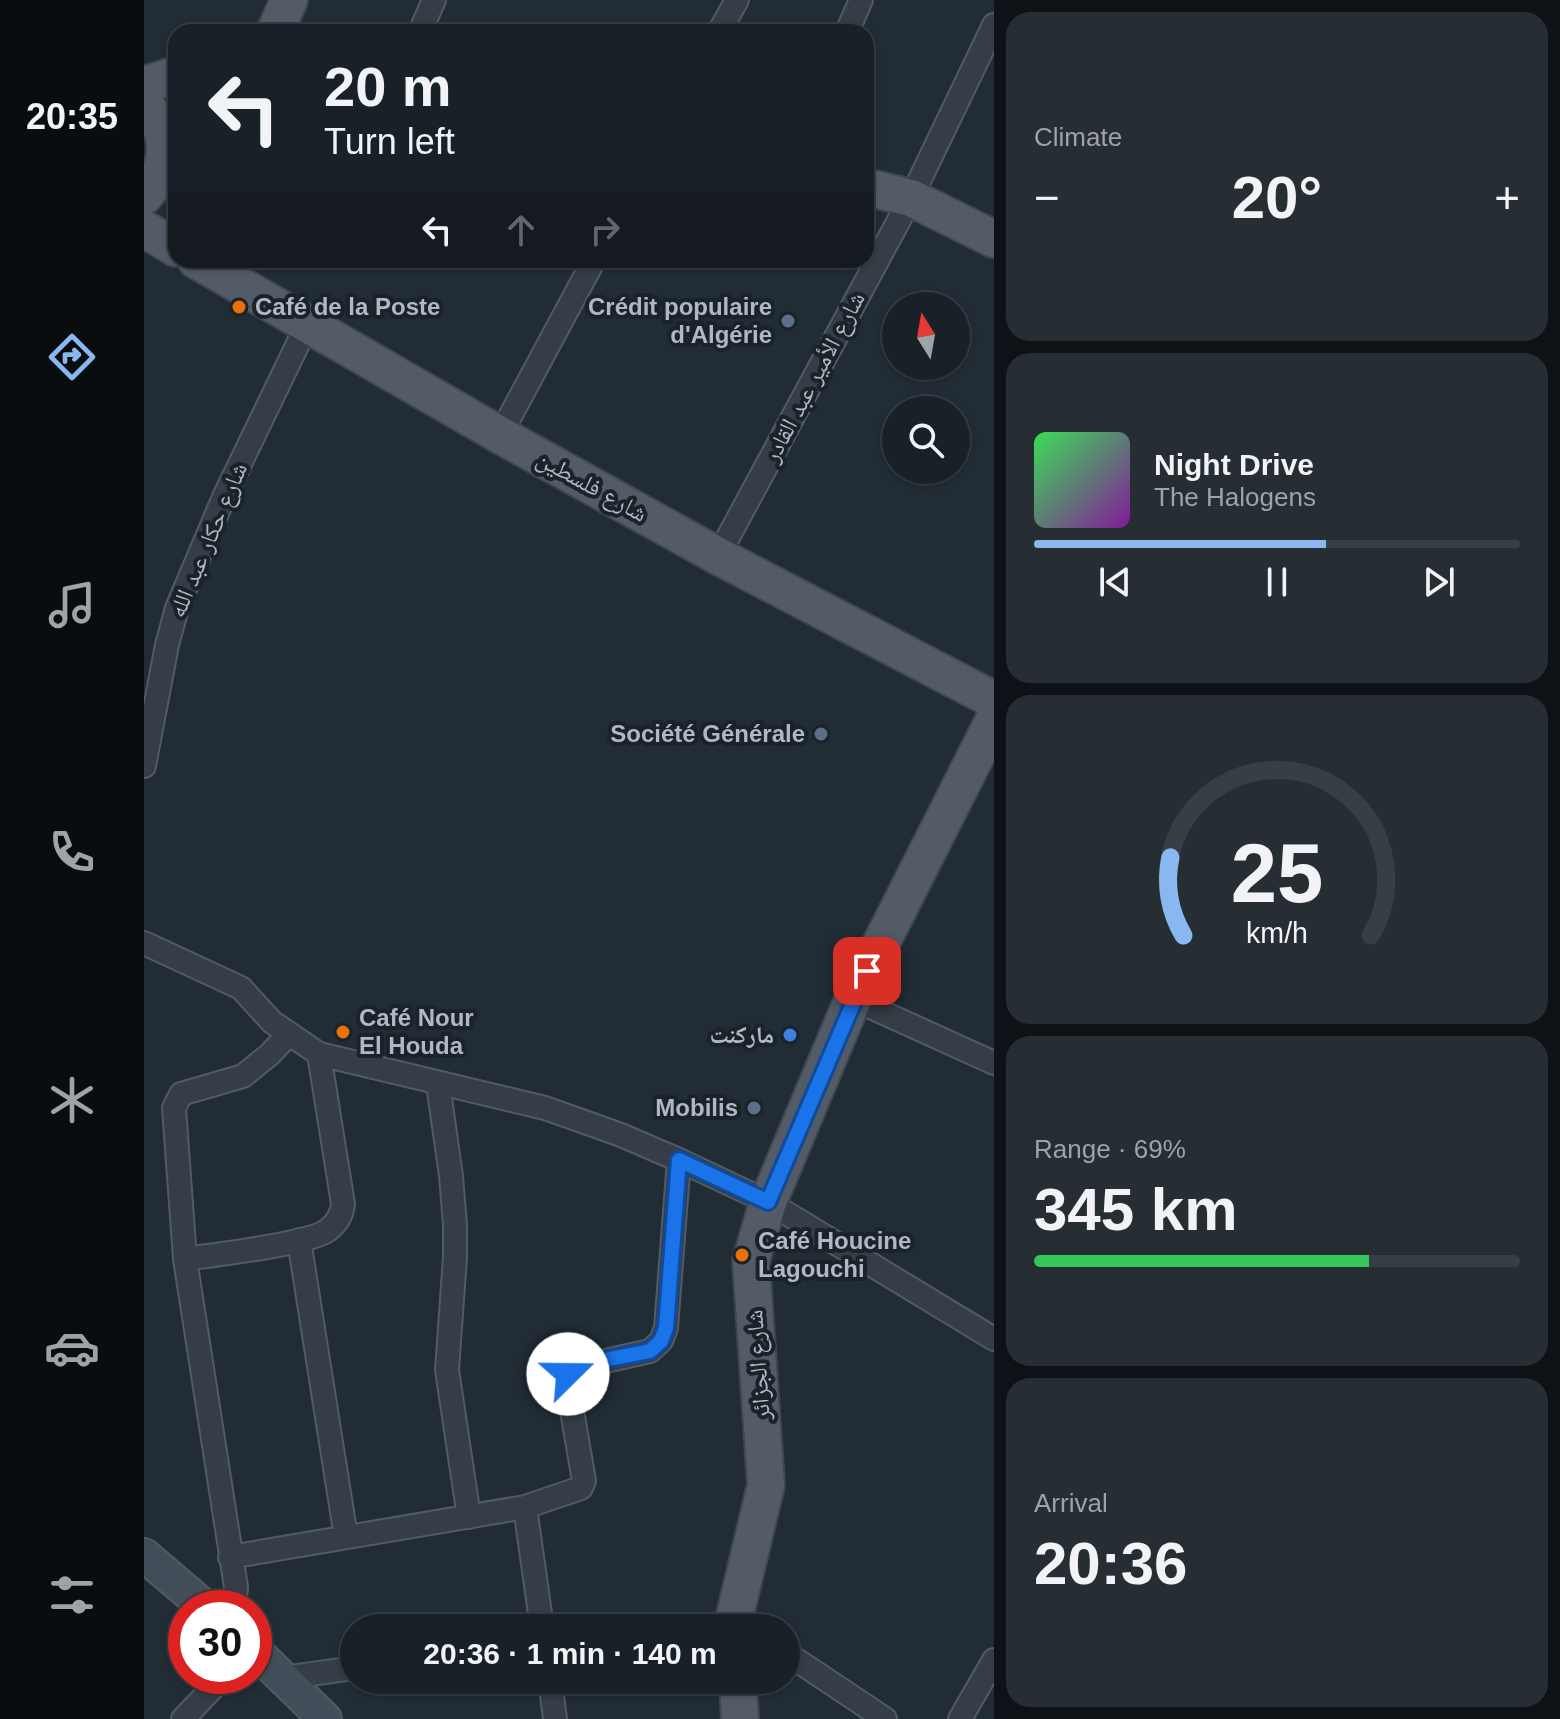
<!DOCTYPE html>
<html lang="en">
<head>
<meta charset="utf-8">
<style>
  :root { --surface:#192128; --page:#262e34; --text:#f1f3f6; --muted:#9fa3a8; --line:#373e45; --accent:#88b8ef }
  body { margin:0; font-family:Helvetica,"Noto Naskh Arabic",sans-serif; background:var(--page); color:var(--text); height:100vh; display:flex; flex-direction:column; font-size:30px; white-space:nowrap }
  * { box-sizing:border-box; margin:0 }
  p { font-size:26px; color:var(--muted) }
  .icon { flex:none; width:44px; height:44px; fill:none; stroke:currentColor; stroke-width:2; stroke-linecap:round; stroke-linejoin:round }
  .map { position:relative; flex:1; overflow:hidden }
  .drawer { display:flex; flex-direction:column; gap:12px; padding:12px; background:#0e1216; width:566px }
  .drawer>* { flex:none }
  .hud { position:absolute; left:24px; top:24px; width:706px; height:244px; border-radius:24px; box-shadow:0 2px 6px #0004,0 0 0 2px var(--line); background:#192128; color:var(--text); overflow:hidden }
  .needle { width:52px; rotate:349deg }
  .tools { position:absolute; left:738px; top:292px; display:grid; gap:16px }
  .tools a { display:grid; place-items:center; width:88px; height:88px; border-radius:50%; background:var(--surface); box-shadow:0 2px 6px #0004,0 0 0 2px var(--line); font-size:40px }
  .speed { position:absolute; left:24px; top:1590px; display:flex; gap:16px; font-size:40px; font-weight:700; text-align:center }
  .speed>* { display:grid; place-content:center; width:104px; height:104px; border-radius:50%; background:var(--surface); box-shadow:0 2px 6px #0004,0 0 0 2px var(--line); line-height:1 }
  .speed .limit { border:12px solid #d22; background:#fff; color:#111 }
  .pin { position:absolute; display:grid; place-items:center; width:68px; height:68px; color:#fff; margin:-34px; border-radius:16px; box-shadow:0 4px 12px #0006 }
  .me { position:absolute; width:88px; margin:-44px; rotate:68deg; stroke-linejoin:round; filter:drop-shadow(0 0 6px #0008) }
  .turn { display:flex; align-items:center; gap:28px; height:168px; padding:0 24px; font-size:36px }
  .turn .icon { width:104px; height:104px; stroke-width:2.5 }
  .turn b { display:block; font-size:56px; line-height:68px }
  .lanes { display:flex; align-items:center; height:76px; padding:0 24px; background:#0003; justify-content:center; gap:40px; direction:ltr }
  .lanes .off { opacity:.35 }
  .big { font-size:60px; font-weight:800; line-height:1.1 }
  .drawer .widget { flex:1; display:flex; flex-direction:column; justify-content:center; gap:12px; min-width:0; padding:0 28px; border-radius:24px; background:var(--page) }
  .drawer .dial { align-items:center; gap:0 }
  .dial svg { height:208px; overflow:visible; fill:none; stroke:var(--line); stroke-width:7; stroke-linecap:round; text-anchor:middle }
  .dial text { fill:var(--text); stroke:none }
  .song { display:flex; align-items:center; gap:24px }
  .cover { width:96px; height:96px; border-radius:12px; background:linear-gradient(135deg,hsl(130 70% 55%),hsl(290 70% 35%)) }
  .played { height:8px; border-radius:4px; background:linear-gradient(90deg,var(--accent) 60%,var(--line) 60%) }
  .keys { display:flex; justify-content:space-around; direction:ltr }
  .heat { display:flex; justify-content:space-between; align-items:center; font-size:44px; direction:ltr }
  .charge { height:12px; border-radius:6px; background:linear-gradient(90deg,#34c759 69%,var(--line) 0) }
  .trip { position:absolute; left:196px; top:1614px; width:460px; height:80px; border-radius:40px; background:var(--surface); box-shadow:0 2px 6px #0004,0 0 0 2px var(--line); font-weight:800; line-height:80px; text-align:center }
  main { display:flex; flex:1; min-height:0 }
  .tabs { display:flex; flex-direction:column; width:144px; justify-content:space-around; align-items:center; background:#0a0d10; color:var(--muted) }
  .tabs .icon { width:56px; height:56px }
  .tabs .current { color:var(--accent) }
  .tabs b { font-size:36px; color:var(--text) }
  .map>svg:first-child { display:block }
</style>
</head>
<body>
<main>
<nav class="tabs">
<b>20:35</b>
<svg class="icon current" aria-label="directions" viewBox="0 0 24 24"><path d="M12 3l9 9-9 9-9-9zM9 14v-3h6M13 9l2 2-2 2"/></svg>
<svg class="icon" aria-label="music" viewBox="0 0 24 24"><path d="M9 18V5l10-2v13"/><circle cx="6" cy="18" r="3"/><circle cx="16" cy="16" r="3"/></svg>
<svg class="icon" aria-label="phone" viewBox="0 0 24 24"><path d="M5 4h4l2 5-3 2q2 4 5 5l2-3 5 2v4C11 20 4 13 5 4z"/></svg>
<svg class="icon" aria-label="climate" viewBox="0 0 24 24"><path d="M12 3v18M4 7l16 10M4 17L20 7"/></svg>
<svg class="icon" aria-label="car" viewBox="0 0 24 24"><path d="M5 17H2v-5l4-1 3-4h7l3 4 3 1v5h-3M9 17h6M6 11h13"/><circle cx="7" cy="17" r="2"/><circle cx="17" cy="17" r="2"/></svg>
<svg class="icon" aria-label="filters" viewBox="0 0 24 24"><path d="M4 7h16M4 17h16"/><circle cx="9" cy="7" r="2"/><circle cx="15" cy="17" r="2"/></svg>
</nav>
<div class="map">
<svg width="850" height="1719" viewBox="0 0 850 1719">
  <rect width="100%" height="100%" fill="#212c35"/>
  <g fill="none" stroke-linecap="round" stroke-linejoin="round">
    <defs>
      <path id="street" d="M 276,32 L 290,0
        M 575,32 L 593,0
        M 703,32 L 717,0
        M 356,435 L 450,260
        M 574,556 L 767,198 L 850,25
        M 0,766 L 23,645 L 33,608 L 80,497 L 163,325
        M 0,943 L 97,988 L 128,1022 L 175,1054 L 401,1108 L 477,1135 L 535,1160 L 624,1202 L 850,1339
        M 709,999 L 850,1063
        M 294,1084 L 307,1176 L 311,1225 L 311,1257 L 303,1370 L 325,1517
        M 155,1240 L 202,1537
        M 41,1259 C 69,1255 166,1244 184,1230 C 193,1223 198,1215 199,1204 L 175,1054
        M 381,1507 L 398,1628
        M 86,1557 L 381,1507 L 437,1488 L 440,1481 L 423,1381 L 426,1369 L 506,1351 L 517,1341 L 522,1328 L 535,1160
        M 90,1608 L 92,1587 L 41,1259 L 30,1108 L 37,1094 L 99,1076 L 125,1055 L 145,1034
        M 642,1653 L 741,1719
        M 139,1678 L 210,1668
        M 406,1680 L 411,1719
        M 39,1719 L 80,1676
        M 816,1719 L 850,1660"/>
      <path id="secondary" d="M 0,1555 L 62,1608
        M 110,1650 L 181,1719"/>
      <path id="primary" d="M 131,32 L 145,0
        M 0,85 L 32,75
        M 0,106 C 31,131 25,170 0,196
        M 722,187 L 767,198 L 850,239
        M 0,229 L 32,248
        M 52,260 L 356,435 L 574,556 L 850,700
        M 591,1628 L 590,1619 L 622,1485 L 607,1261 L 624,1202 L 709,999 L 850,720
        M 594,1680 L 596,1719"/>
    </defs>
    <use href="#street" stroke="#525b64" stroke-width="26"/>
    <use href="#secondary" stroke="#525b64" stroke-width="36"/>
    <use href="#primary" stroke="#3e4650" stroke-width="40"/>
    <use href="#street" stroke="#353d46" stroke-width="22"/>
    <use href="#secondary" stroke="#434d59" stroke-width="32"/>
    <use href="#primary" stroke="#535c66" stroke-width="36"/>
  </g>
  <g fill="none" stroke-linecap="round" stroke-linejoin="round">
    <defs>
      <path id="route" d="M 424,1374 L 430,1366 L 506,1351 L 517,1341 L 522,1328 L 535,1160 L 624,1202 L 723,971"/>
    </defs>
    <use href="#route" stroke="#114b97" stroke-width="20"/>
    <use href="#route" stroke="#1a73e8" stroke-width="14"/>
  </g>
  <g fill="#e8710a" stroke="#1a222a" stroke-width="3">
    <circle cx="95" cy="307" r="8"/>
    <circle cx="199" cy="1032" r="8"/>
    <circle cx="598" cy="1255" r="8"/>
  </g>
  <g fill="#5c6f8a" stroke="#1a222a" stroke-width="3">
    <circle cx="644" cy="321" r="8"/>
    <circle cx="677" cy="734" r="8"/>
    <circle cx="610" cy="1108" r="8"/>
  </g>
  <circle fill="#3f7fe0" stroke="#1a222a" stroke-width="3" cx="646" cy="1035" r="8"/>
  <g text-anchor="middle" stroke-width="8" stroke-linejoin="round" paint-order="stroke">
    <g font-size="24" font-weight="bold" fill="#afb8c3" stroke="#1a222a" text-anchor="end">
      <text x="111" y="315" text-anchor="start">Café de la Poste</text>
      <text x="628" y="315">Crédit populaire<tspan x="628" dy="28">d'Algérie</tspan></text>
      <text x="661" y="742">Société Générale</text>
      <text x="215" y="1026" text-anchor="start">Café Nour<tspan x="215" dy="28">El Houda</tspan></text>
      <text x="630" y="1043">ماركنت</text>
      <text x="594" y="1116">Mobilis</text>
      <text x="614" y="1249" text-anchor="start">Café Houcine<tspan x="614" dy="28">Lagouchi</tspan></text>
    </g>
    <g font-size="24" fill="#afb8c3" stroke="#1a222a">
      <text transform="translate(670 377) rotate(-62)" y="8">شارع الأمير عبد القادر</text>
      <text transform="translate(448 486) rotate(29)" y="8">شارع فلسطين</text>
      <text transform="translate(64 540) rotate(-67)" y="8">شارع حكار عبد الله</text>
      <text transform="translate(614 1365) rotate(-94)" y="8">شارع الجزائر</text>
    </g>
  </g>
</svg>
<div class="tools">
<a><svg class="needle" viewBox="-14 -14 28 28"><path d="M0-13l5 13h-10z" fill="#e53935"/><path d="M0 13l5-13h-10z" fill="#9fa3a8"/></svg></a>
<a><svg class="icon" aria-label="search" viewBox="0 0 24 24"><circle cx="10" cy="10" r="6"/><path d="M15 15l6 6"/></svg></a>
</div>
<div class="speed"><div class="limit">30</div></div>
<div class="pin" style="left:723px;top:971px;background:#d93025"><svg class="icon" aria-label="arrive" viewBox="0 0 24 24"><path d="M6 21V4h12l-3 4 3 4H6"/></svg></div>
<svg class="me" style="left:424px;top:1374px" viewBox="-20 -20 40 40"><circle r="19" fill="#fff"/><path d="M0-13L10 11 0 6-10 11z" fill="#1a73e8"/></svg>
<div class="trip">20:36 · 1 min · 140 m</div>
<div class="hud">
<div class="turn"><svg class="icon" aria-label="left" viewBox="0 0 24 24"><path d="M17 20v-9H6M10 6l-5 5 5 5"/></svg><div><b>20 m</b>Turn left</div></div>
<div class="lanes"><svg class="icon" aria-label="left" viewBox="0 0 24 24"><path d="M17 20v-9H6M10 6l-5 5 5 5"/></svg><svg class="icon off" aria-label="ahead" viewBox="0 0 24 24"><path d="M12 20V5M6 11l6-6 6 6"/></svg><svg class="icon off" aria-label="right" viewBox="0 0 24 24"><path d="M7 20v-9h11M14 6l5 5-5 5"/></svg></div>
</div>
</div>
<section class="drawer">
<div class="widget"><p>Climate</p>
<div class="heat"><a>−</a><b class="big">20°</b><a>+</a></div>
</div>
<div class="widget">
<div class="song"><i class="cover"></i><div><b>Night Drive</b><p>The Halogens</p></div></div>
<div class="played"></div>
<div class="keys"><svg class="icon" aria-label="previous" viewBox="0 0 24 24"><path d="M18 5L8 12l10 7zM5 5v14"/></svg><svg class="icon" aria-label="pause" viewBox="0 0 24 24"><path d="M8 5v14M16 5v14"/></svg><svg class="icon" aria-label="next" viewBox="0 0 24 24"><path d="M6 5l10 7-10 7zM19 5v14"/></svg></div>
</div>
<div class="widget dial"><svg viewBox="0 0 100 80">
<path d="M14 69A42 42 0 1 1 86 69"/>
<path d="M14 69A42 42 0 0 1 9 39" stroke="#88b8ef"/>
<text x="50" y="56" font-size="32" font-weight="700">25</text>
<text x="50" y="72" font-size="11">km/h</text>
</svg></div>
<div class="widget"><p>Range · 69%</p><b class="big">345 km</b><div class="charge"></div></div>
<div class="widget"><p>Arrival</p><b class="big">20:36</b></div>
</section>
</main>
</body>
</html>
